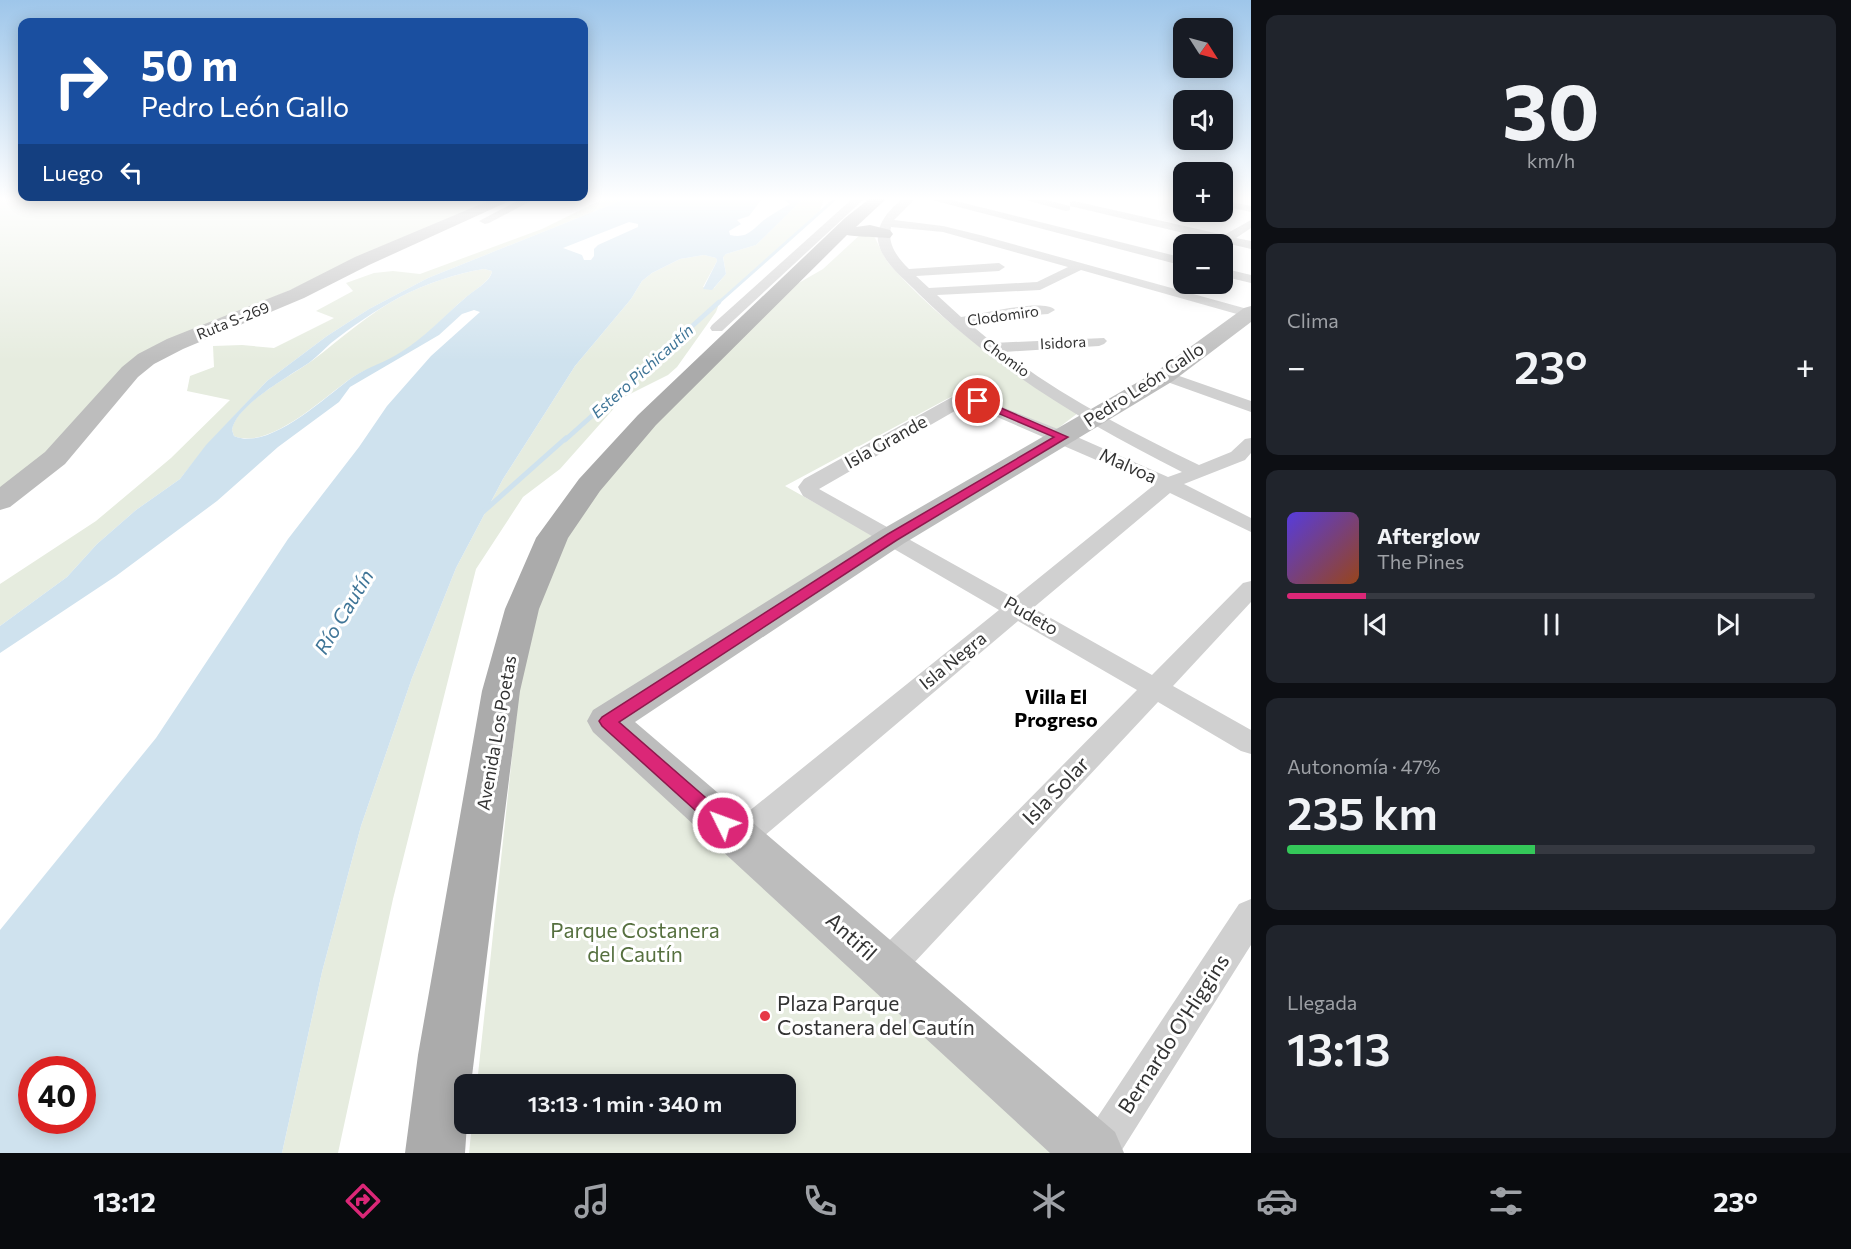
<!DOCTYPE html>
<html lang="es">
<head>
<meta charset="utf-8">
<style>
  :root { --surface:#171b24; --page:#20242c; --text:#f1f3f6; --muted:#9ea1a6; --line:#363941; --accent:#db2777 }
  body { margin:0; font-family:Commissioner,sans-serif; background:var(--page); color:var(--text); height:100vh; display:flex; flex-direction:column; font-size:22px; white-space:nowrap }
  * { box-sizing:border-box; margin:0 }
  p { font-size:20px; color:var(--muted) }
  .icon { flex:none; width:33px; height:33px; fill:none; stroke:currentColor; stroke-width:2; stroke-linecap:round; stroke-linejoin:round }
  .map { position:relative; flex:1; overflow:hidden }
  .side { display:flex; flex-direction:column; gap:15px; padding:15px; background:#0d0f14; width:600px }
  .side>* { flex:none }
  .guide { position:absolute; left:18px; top:18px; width:570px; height:183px; border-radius:12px; box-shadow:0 3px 15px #0003; background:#1a4fa0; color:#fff; overflow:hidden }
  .needle { width:39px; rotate:126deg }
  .tools { position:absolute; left:1173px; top:18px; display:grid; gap:12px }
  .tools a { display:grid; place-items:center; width:60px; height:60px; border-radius:12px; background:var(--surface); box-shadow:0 3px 15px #0003; font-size:30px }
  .speed { position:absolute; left:18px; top:1056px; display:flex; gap:12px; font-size:30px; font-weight:700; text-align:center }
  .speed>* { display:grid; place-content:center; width:78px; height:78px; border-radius:50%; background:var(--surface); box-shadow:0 3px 15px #0003; line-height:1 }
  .speed .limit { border:9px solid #d22; background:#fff; color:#111 }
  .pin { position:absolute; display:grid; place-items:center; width:51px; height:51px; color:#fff; margin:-26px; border:3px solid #fff; border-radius:50%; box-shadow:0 2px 6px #0007 }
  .me { position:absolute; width:66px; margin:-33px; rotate:312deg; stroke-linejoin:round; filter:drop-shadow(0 0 4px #0008) }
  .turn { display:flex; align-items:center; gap:21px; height:126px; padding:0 24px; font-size:27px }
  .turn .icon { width:78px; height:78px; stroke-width:2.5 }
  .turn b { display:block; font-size:42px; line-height:51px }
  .then { display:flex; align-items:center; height:57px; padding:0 24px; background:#0003; gap:12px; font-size:22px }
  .big { font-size:45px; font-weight:600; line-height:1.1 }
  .side .card { flex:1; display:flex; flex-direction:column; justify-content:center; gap:9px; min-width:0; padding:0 21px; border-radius:12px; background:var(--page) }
  .side .dial { align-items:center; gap:0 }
  .dial b { font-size:78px; line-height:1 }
  .song { display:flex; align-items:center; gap:18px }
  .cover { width:72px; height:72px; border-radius:9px; background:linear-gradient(135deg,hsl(250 70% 55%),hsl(20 70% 35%)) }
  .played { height:6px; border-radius:3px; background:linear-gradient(90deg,var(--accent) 15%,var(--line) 15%) }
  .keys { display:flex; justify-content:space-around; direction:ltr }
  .heat { display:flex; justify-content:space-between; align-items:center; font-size:33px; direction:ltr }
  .charge { height:9px; border-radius:4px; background:linear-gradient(90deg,#34c759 47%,var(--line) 0) }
  .trip { position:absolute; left:454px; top:1074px; width:342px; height:60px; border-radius:12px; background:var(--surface); box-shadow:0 3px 15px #0003; font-weight:600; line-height:60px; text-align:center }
  .tabs { display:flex; height:96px; justify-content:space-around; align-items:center; background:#090b0e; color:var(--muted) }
  .tabs .icon { width:42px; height:42px }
  .tabs .active { color:var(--accent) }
  .tabs b { font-size:27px; color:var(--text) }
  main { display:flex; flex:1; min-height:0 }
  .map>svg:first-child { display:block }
</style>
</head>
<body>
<main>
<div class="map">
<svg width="1251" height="1153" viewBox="0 0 1251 1153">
  <rect width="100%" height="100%" fill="#fff"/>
  <path fill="#e6ecdf" d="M 0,199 L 495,199 L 173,342 L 0,504 Z
    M 603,199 L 625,199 L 428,278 L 369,309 L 327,336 L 267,381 L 207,445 L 180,479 L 136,510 L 97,544 L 67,577 L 0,626 L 0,584 L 96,521 L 171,458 L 230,400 L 187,391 L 190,376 L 214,367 L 213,346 L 242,345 L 274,348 L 334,318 L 316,311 L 353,291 L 346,283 L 374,273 L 393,271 L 420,274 L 542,229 Z
    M 803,199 L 824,199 L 819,213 L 720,301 L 716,312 L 677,367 L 668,375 L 624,397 L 560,469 L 523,497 L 476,569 L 393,899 L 338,1153 L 282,1153 L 322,972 L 361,826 L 412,678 L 456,568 L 503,479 L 575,366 L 631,299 L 642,281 L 652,273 L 680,259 L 704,255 L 716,258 L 717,261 L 703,287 L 714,288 L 726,274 L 723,256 L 726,254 L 756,245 Z
    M 862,233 L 873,234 C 879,245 883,257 891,266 C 944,326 1012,371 1078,413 L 1057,429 L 960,392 L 785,486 L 876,537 L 597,716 L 1066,1153 L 469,1153 L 472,1124 L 786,1124 L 786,1084 L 477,1084 L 517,710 L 510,690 L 564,535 L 639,433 L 790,288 L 823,269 Z
    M 484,269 L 492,271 C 490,282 473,291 464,299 C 448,312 434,329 417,342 C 406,350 394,357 382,364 C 372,368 362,371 353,377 C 326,395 270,451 234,436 L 232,430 C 235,404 293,375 313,360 C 342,338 369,313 402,296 C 426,284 457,273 484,269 Z"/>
  <path fill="#cfe2ee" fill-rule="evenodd" d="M 625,199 L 762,199 L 749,216 L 737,220 L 741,224 L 729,231 L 730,235 C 747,239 752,230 764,220 C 772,214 781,209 790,204 L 782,199 L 803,199 L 756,245 L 726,254 L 723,257 L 726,274 L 712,290 L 703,289 L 717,261 L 716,258 L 704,255 L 680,259 L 652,273 L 642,281 L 631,299 L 575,366 L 503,479 L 456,568 L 412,678 L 361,826 L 322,972 L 282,1153 L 0,1153 L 0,930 L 156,738 L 288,539 L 359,447 L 387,406 L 431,356 L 480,312 L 474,310 L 462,314 L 439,335 L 350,387 L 339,402 L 278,447 L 217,501 L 116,576 L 0,653 L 0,626 L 67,577 L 97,544 L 136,510 L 180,479 L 206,445 L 267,381 L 327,336 L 369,309 L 428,278 ZM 629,222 L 638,224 L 638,227 L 598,245 L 594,249 L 594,256 L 591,260 L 584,260 L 582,255 L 563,248 ZM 484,269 L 492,271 C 491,282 472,291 464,299 C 443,317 425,337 401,352 C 386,362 368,367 353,377 C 327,395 269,452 234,436 L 232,430 C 236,405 290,376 310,362 C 318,356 324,349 331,343 C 351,327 378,309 400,297 C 425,284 457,273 484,269 ZM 32,1070 L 82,1070 L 82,1120 L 32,1120 Z"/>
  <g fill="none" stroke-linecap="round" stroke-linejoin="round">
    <path stroke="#cfe2ee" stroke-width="3" d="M 717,304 L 835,199"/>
    <path stroke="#cfe2ee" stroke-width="4.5" d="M 565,440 L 719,302"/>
    <path stroke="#cfe2ee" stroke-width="5" d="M 483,512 L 566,438"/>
    <path fill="#d0d0d0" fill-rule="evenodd" d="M 521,199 L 535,199 L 489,223 L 485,224 L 479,221 Z
      M 852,199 L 864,199 L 722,331 L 712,331 L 710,328 L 712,325 Z
      M 902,199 L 915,199 L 894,220 L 943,226 L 980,235 L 1251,310 L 1251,318 L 1081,270 L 1040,290 L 937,295 L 961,317 C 979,314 1044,298 1055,310 L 1048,314 L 1006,317 L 970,324 L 993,343 L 1104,338 L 1107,341 L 1104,344 L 1099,346 L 1004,352 C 1064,398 1131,432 1199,465 L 1231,452 L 1245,439 L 1251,438 L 1251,453 L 1245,460 L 1184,484 L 1251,518 L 1251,532 L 1170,493 L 1033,608 L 1152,675 L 1243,583 L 1251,581 L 1251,602 L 1173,686 L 1251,730 L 1251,754 L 1241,751 L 1158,702 L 898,980 L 886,985 L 874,980 L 869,968 L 874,956 L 1137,690 L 1018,621 L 750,848 L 739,852 L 728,848 L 724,838 L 728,828 L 999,610 L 803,496 L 798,487 L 804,479 L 954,396 L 969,394 L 1068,433 L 1168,477 L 1182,472 C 1083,422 999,372 919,294 C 905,279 882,263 878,241 C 876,224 890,209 902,199 ZM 891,227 L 943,232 L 1068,267 L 1037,282 L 929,288 L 916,276 L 999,271 L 1005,267 L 999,263 L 909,269 C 897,257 887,244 891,227 ZM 967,404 L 1154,485 L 1014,598 L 819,489 Z
      M 928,199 L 948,199 L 1184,258 L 1184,266 Z
      M 1022,199 L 1043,199 L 1070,206 L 1070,202 L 1074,201 L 1224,235 L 1251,220 L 1251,228 L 1236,238 L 1251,241 L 1251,249 L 1070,206 L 1070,210 L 1066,211 Z
      M 1227,201 L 1251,206 L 1251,212 L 1223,206 L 1222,203 Z
      M 1222,268 L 1251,275 L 1251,283 L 1222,276 Z
      M 1165,371 L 1251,401 L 1251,412 L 1159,379 L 1157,376 L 1159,373 Z
      M 1251,899 L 1251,945 L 1120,1153 L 1077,1153 L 1083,1139 L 1239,904 Z"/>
    <path fill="#bdbdbd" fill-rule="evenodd" d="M 493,199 L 514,199 L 369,265 L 304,298 L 183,349 L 154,364 L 138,377 L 65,464 L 10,507 L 0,510 L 0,487 L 45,452 L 122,367 L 138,354 L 167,339 L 290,290 L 355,257 Z
      M 1251,306 L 1251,322 L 1173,381 L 903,544 L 635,722 L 1115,1132 L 1124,1153 L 1050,1153 L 593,732 L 587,721 L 593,710 L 881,530 L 1157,371 L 1244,308 Z"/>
    <path fill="#ababab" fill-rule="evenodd" d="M 869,199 L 886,199 L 856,227 L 870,225 L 890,230 L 893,234 L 890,238 C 887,238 851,236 847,235 L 656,425 L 600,491 L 568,538 L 539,609 L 520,691 L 471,1084 L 465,1084 L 465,1124 L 467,1124 L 465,1153 L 405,1153 L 418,1055 L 482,691 L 505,609 L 536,538 L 579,479 L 638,415 L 845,218 Z"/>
  </g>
  <linearGradient id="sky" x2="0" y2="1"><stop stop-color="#9ec6ea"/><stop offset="0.55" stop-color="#fff"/><stop offset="1" stop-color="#fff" stop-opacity="0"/></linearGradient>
  <rect width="1251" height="361" fill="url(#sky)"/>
  <path fill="#db2777" stroke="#8e194d" stroke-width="1.5" d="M 978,398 L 1068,437 L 897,540 L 619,722 L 729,818 L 732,823 L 729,829 L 723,831 L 716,829 L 602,726 L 599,721 L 602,717 L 888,534 L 1054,437 L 974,403 L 973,401 Z"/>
  <circle fill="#e63946" stroke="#fff" stroke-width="2" cx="765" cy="1016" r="6"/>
  <g text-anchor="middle" stroke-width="6" stroke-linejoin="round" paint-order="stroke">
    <g font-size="15" fill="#333" stroke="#fff">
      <text transform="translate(1003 316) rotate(-8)" y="5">Clodomiro</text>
      <text transform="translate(233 321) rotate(-22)" y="5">Ruta S-269</text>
      <text transform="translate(1063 343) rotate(-3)" y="5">Isidora</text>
      <text transform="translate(1006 358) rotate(36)" y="5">Chomio</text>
    </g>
    <g font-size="16" font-style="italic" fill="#3f7597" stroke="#fff">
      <text transform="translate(642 371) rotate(-42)" y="6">Estero Pichicautín</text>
    </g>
    <g font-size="18" fill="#333" stroke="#fff">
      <text transform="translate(1144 385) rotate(-33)" y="6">Pedro León Gallo</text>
      <text transform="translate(886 442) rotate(-29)" y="6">Isla Grande</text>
      <text transform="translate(1128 466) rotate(24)" y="6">Malvoa</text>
      <text transform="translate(1031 616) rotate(30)" y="6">Pudeto</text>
      <text transform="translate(953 661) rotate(-39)" y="6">Isla Negra</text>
      <text transform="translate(497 733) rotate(-80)" y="6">Avenida Los Poetas</text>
    </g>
    <g font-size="20" font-style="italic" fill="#3f7597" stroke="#fff">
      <text transform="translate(344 612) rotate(-59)" y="7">Río Cautín</text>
    </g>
    <g font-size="20" font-weight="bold" fill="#000" stroke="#fff">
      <text x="1056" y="704">Villa El<tspan x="1056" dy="23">Progreso</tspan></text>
    </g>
    <g font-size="21" fill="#333" stroke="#fff">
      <text transform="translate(1056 791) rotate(-46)" y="7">Isla Solar</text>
      <text transform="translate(851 937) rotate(42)" y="7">Antifil</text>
      <text transform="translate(1174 1034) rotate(-57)" y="7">Bernardo O'Higgins</text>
    </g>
    <g font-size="21" fill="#56703f" stroke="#fff">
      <text x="635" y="938">Parque Costanera<tspan x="635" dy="24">del Cautín</tspan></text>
    </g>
    <g font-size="21" fill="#333" stroke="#fff" text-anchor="start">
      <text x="777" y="1011">Plaza Parque<tspan x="777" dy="24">Costanera del Cautín</tspan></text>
    </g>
  </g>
</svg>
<div class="tools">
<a><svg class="needle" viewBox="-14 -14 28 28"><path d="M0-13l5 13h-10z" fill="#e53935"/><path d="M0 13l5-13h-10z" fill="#9ea1a6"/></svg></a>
<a><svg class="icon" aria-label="sound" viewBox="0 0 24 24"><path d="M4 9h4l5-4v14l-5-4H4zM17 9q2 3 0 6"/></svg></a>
<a>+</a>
<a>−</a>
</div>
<div class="speed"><div class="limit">40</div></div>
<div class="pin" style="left:978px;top:401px;background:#d93025"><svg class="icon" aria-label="arrive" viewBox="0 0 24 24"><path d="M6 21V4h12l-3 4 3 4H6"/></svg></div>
<svg class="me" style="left:723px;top:823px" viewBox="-20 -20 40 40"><circle r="17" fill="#db2777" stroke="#fff" stroke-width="3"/><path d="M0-11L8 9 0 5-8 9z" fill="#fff"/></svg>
<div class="trip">13:13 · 1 min · 340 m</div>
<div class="guide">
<div class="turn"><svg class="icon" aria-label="right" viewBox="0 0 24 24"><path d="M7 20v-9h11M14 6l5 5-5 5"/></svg><div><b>50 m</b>Pedro León Gallo</div></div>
<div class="then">Luego<svg class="icon" aria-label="left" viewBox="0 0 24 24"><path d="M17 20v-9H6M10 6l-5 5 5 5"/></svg></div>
</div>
</div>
<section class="side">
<div class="card dial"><b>30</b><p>km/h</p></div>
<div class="card"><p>Clima</p>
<div class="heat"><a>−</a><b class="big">23°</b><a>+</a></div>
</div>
<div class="card">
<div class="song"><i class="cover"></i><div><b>Afterglow</b><p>The Pines</p></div></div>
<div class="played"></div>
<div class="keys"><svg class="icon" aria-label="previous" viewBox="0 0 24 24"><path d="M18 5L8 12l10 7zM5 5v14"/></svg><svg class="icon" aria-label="pause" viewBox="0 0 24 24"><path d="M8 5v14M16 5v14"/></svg><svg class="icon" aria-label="next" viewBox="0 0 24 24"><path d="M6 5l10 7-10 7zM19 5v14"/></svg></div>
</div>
<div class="card"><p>Autonomía · 47%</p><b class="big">235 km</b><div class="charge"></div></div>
<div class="card"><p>Llegada</p><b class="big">13:13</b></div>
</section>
</main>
<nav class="tabs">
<b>13:12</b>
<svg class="icon active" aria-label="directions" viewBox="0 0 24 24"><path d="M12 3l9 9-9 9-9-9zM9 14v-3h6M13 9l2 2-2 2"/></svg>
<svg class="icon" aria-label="music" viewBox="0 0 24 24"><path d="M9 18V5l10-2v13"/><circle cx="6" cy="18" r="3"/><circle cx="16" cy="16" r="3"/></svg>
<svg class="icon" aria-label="phone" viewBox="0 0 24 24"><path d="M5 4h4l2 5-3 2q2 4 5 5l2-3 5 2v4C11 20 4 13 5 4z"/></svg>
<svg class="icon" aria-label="climate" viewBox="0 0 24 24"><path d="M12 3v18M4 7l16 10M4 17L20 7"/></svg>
<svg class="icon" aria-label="car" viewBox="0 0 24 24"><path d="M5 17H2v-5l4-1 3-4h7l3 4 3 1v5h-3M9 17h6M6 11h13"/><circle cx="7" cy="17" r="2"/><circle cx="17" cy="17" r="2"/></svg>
<svg class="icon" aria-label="filters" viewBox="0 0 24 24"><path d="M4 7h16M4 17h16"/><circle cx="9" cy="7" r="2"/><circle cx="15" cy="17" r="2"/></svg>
<b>23°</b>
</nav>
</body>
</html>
